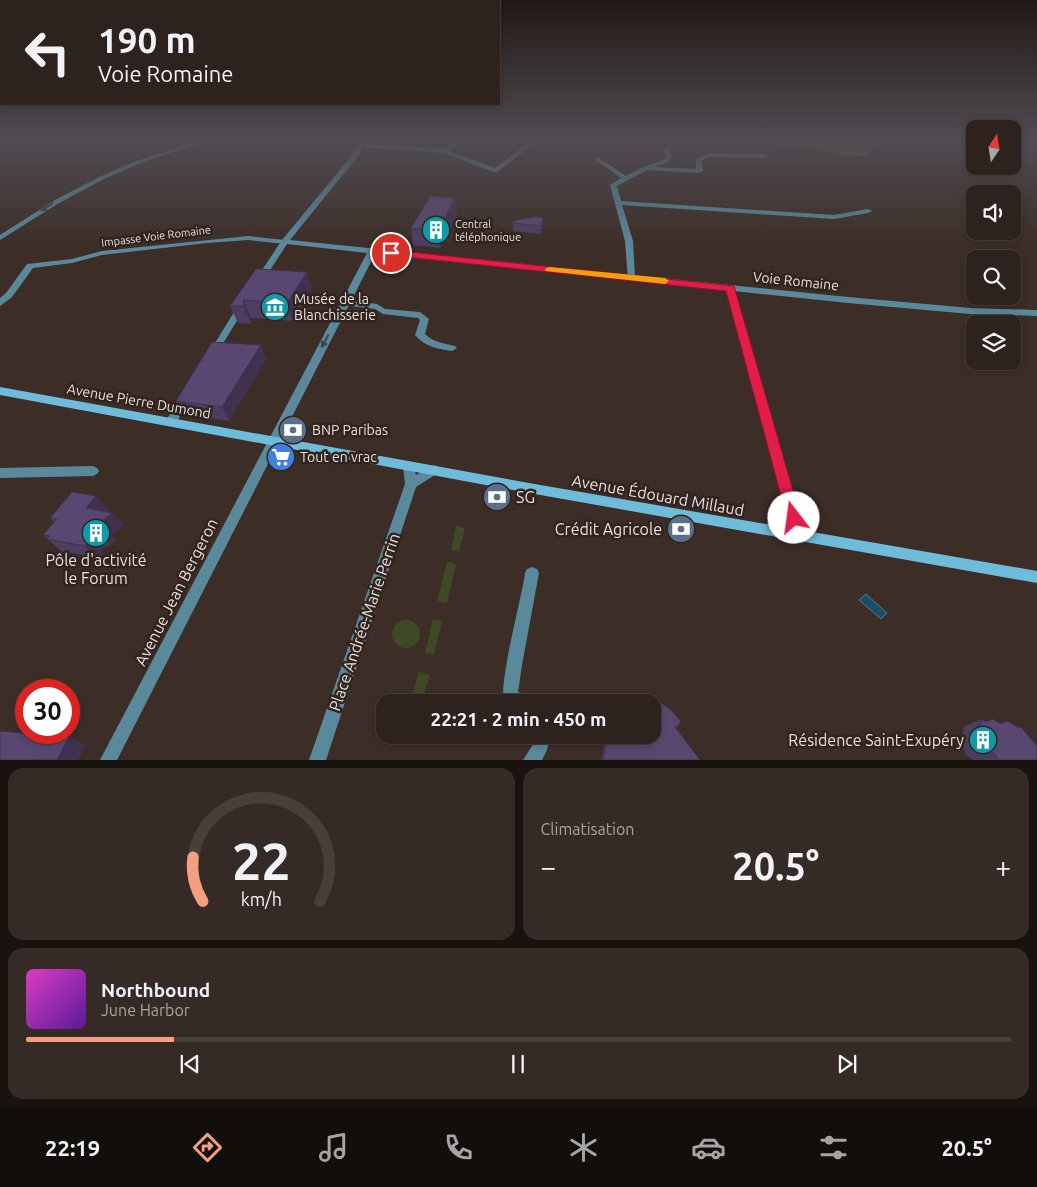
<!DOCTYPE html>
<html lang="fr">
<head>
<meta charset="utf-8">
<style>
  :root { --surface:#2d221d; --page:#352a26; --text:#f1f3f6; --muted:#a7a4a4; --line:#483f3b; --accent:#f3a081 }
  body { margin:0; font-family:Ubuntu,sans-serif; background:var(--page); color:var(--text); height:100vh; display:flex; flex-direction:column; font-size:19px; white-space:nowrap }
  * { box-sizing:border-box; margin:0 }
  p { font-size:16px; color:var(--muted) }
  .icon { flex:none; width:28px; height:28px; fill:none; stroke:currentColor; stroke-width:2; stroke-linecap:round; stroke-linejoin:round }
  .map { position:relative; height:760px; overflow:hidden }
  .sheet { display:flex; flex-direction:column; gap:8px; padding:8px; background:#191310; flex:1 }
  .sheet>* { flex:none }
  .hud { position:absolute; left:0px; top:0px; width:500px; height:105px; box-shadow:0 2px 8px #0003,0 0 0 1px var(--line); background:#2d221d; color:var(--text); overflow:hidden }
  .needle { width:32px; rotate:12deg }
  .controls { position:absolute; left:966px; top:120px; display:grid; gap:10px }
  .controls a { display:grid; place-items:center; width:55px; height:55px; border-radius:10px; background:var(--surface); box-shadow:0 2px 8px #0003,0 0 0 1px var(--line); font-size:25px }
  .speed { position:absolute; left:15px; top:679px; display:flex; gap:10px; font-size:25px; font-weight:700; text-align:center }
  .speed>* { display:grid; place-content:center; width:65px; height:65px; border-radius:50%; background:var(--surface); box-shadow:0 2px 8px #0003,0 0 0 1px var(--line); line-height:1 }
  .speed .limit { border:8px solid #d22; background:#fff; color:#111 }
  .pin { position:absolute; display:grid; place-items:center; width:42px; height:42px; color:#fff; margin:-21px; border:2px solid #fff; border-radius:50%; box-shadow:0 1px 5px #0007 }
  .me { position:absolute; width:55px; margin:-28px; rotate:345deg; stroke-linejoin:round; filter:drop-shadow(0 0 4px #0008) }
  .turn { display:flex; align-items:center; gap:18px; height:105px; padding:0 15px; font-size:22px }
  .turn .icon { width:65px; height:65px; stroke-width:2.5 }
  .turn b { display:block; font-size:35px; line-height:42px }
  .big { font-size:38px; font-weight:700; line-height:1.1 }
  .sheet .card { flex:1; display:flex; flex-direction:column; justify-content:center; gap:8px; min-width:0; padding:0 18px; border-radius:15px; background:var(--page) }
  .sheet .dial { align-items:center; gap:0 }
  .dial svg { height:130px; overflow:visible; fill:none; stroke:var(--line); stroke-width:7; stroke-linecap:round; text-anchor:middle }
  .dial text { fill:var(--text); stroke:none }
  .song { display:flex; align-items:center; gap:15px }
  .cover { width:60px; height:60px; border-radius:8px; background:linear-gradient(135deg,hsl(310 70% 55%),hsl(270 70% 35%)) }
  .played { height:5px; border-radius:2px; background:linear-gradient(90deg,var(--accent) 15%,var(--line) 15%) }
  .keys { display:flex; justify-content:space-around; direction:ltr }
  .heat { display:flex; justify-content:space-between; align-items:center; font-size:28px; direction:ltr }
  .sheet .tiles { flex:1; display:grid; gap:8px; grid-template-columns:1fr 1fr }
  .card:last-child { grid-column:span 2 }
  .trip { position:absolute; left:376px; top:694px; width:285px; height:50px; border-radius:15px; background:var(--surface); box-shadow:0 2px 8px #0003,0 0 0 1px var(--line); font-weight:700; line-height:50px; text-align:center }
  .menu { display:flex; height:80px; justify-content:space-around; align-items:center; background:#120e0c; color:var(--muted) }
  .menu .icon { width:35px; height:35px }
  .menu .selected { color:var(--accent) }
  .menu b { font-size:22px; color:var(--text) }
  .map>svg:first-child { display:block }
</style>
</head>
<body>
<div class="map">
<svg width="1037" height="760" viewBox="0 0 1037 760">
  <rect width="100%" height="100%" fill="#3c2d27"/>
  <path fill="#3e4925" d="M 456,526 L 465,528 L 459,551 L 451,550 Z
    M 447,562 L 456,564 L 447,603 L 437,601 Z
    M 433,619 L 442,621 L 434,655 L 425,653 Z
    M392 634a14 14 0 1 1 28 0a14 14 0 1 1-28 0Z
    M 419,672 L 430,675 L 421,702 L 410,702 Z"/>
  <path fill="#5d6c3f" d="M 667,141 L 894,141 L 873,146 L 866,156 L 847,155 L 814,147 L 758,143 Z"/>
  <path fill="#1b4e68" stroke="#597a8b" d="M 866,594 L 887,613 L 881,619 L 859,600 Z"/>
  <g fill="none" stroke-linecap="round" stroke-linejoin="round">
    <path fill="#5b899c" fill-rule="evenodd" d="M 200,141 L 207,141 L 141,163 L 104,179 L 59,203 L 0,240 L 0,235 L 55,200 L 99,177 L 136,161 Z
      M 455,141 L 461,141 L 449,151 L 495,168 L 531,141 L 537,141 L 496,173 L 444,153 L 362,147 L 359,145 L 362,143 L 444,149 Z
      M 667,148 L 670,150 L 672,158 L 668,162 L 654,167 L 696,169 L 696,159 L 708,153 L 764,154 L 767,156 L 764,158 L 709,157 L 701,161 L 703,171 L 700,173 L 647,170 L 617,186 L 621,201 L 834,215 L 868,209 L 872,211 L 868,213 L 834,219 L 622,205 L 633,241 L 635,278 L 631,280 L 628,280 L 625,241 L 610,185 L 621,178 L 594,159 L 599,158 L 626,176 L 641,168 L 664,160 L 666,158 L 664,150 Z
      M 248,236 L 285,240 L 289,242 L 285,244 L 248,240 L 207,243 L 102,255 L 72,263 L 33,268 L 12,297 L 0,306 L 0,298 L 6,293 L 27,264 L 72,259 L 102,251 Z
      M 730,285 L 734,288 L 800,518 L 808,537 L 807,541 L 802,543 L 797,541 L 788,518 L 726,288 Z
      M 345,300 L 377,304 L 385,309 L 420,312 L 429,319 L 425,334 C 434,343 444,343 455,346 L 457,348 L 452,351 C 438,349 425,347 415,335 L 420,320 L 418,318 L 383,314 L 375,309 L 342,305 L 341,303 Z
      M 409,461 L 413,463 L 416,475 L 434,465 L 438,467 L 440,470 L 438,473 L 416,487 L 326,760 L 309,760 L 405,484 L 403,466 L 405,463 Z
      M 93,466 L 97,468 L 99,471 L 97,474 L 93,476 L 0,478 L 0,468 Z
      M 532,567 L 537,569 L 539,573 L 522,665 L 518,692 L 530,696 L 532,702 L 504,702 C 498,685 522,597 525,573 L 527,569 Z
      M 534,735 L 550,735 L 547,750 L 542,760 L 523,760 L 532,746 Z"/>
    <path fill="#5b899c" fill-rule="evenodd" d="M 360,141 L 366,141 L 358,156 L 290,240 L 848,297 L 970,308 L 1037,310 L 1037,316 L 970,314 L 848,303 L 375,254 L 117,760 L 100,760 L 367,253 L 287,244 L 263,281 L 260,281 L 256,279 L 282,240 L 353,154 Z
      M 242,303 L 246,306 L 216,355 L 210,355 L 208,353 L 210,351 L 239,304 Z
      M 187,391 L 192,395 L 175,425 L 167,425 L 166,422 L 167,419 L 183,392 Z"/>
    <path fill="#6ebbda" fill-rule="evenodd" d="M 0,387 L 529,483 L 1037,571 L 1037,583 L 529,493 L 0,395 Z"/>
  </g>
  <path fill="#4c3e61" d="M 455,198 L 457,214 L 440,248 L 413,245 L 411,228 Z
    M 543,217 L 543,225 L 541,234 L 513,231 L 513,221 Z
    M 307,272 L 312,289 L 293,321 L 251,318 L 251,324 L 238,323 L 230,306 Z
    M 267,358 L 229,421 L 184,414 L 176,401 Z
    M 108,509 L 106,511 L 112,513 L 124,525 L 111,536 L 116,540 L 110,546 L 105,546 L 98,558 L 61,551 L 43,535 L 54,522 L 50,518 Z
    M 642,695 L 660,702 L 672,711 L 681,722 L 676,729 L 700,760 L 601,760 L 606,738 L 603,735 L 652,735 L 652,702 L 624,702 L 627,696 Z
    M 982,719 L 986,722 L 1001,723 L 1007,721 L 1037,760 L 973,760 L 966,755 L 962,745 L 960,743 L 964,727 Z"/>
  <path fill="#3e324f" d="M 455,198 L 457,214 L 440,248 L 438,231 Z
    M 543,217 L 543,225 L 541,234 L 541,226 Z
    M 307,272 L 312,289 L 293,321 L 287,303 Z
    M 243,300 L 251,318 L 251,324 L 244,306 Z
    M 261,345 L 267,358 L 229,421 L 222,407 Z
    M 96,496 L 108,509 L 99,520 L 86,508 Z
    M 112,513 L 124,525 L 111,536 L 116,540 L 110,546 L 97,534 L 99,523 Z
    M 93,534 L 105,546 L 98,558 L 85,546 Z
    M 69,737 L 86,745 L 78,760 L 57,760 Z"/>
  <path fill="#584871" stroke="#3e324f" d="M 430,196 L 455,198 L 438,231 L 411,228 Z
    M 534,217 L 543,217 L 541,226 L 513,223 L 513,221 Z
    M 256,269 L 307,272 L 287,303 L 243,300 L 244,306 L 230,306 Z
    M 212,342 L 261,345 L 222,407 L 176,401 Z
    M 72,492 L 96,496 L 86,508 L 112,513 L 99,523 L 104,528 L 97,534 L 93,534 L 85,546 L 47,539 L 50,536 L 43,535 L 57,519 L 50,518 Z
    M 642,695 L 660,702 L 672,711 L 681,722 L 675,727 L 700,760 L 603,760 L 608,735 L 652,735 L 652,702 L 629,702 L 627,696 Z
    M 982,719 L 986,722 L 993,719 L 1001,724 L 1007,721 L 1019,728 L 1021,727 L 1037,746 L 1037,760 L 997,760 L 995,754 L 984,747 L 980,737 L 977,735 Z
    M 0,731 L 69,737 L 57,760 L 0,760 Z"/>
  <defs><path id="oneway-solid" d="M-6-.8H1V-3.2L6.5 0L1 3.2V.8H-6Z" transform="scale(1.25)"/></defs>
  <g fill="#3e4244">
    <use href="#oneway-solid" transform="translate(47 207) rotate(147)"/>
    <use href="#oneway-solid" transform="translate(325 341) rotate(118)"/>
  </g>
  <linearGradient id="sky" x2="0" y2="1"><stop stop-color="#211915"/><stop offset="0.57" stop-color="#504c52"/><stop offset="1" stop-color="#504c52" stop-opacity="0"/></linearGradient>
  <rect width="1037" height="247" fill="url(#sky)"/>
  <path fill="#e11d48" stroke="#92132f" d="M 391,250 L 734,286 L 801,518 L 799,522 L 794,524 L 789,522 L 787,518 L 726,291 L 388,255 L 388,251 Z"/>
  <path fill="#f59e0b" d="M 549,267 L 665,278 L 669,281 L 665,284 L 546,271 L 545,269 Z"/>
  <defs>
    <symbol id="building-disc" viewBox="-11 -11 22 22"><circle r="9.5" fill="#0f9aa8" stroke="#31231e"/><path d="M-4-6H4V6H1V3H-1V6H-4ZM-2.5-4.3h1.7v1.8h-1.7ZM.8-4.3h1.7v1.8H.8ZM-2.5-1h1.7V.8h-1.7ZM.8-1h1.7V.8H.8Z" fill="#fff"/></symbol>
    <symbol id="museum-disc" viewBox="-11 -11 22 22"><circle r="9.5" fill="#0f9aa8" stroke="#31231e"/><path d="M0-6L6-3V-2H-6V-3ZM-5-1h2V3h-2ZM-1-1h2V3h-2ZM3-1h2V3H3ZM-6 4H6V6H-6Z" fill="#fff"/></symbol>
    <symbol id="bank-disc" viewBox="-11 -11 22 22"><circle r="9.5" fill="#5c6f8a" stroke="#31231e"/><path d="M-6-4H6V4H-6ZM0-2.3a2.3 2.3 0 1 0 0 4.6a2.3 2.3 0 1 0 0-4.6Z" fill="#fff"/></symbol>
    <symbol id="supermarket-disc" viewBox="-11 -11 22 22"><circle r="9.5" fill="#3f7fe0" stroke="#31231e"/><path d="M-6-5.5h2.5l.6 2H6L4.5 2H-2.5L-4.4-4H-6ZM-1.5 3.2a1.3 1.3 0 1 0 .1 0ZM3 3.2a1.3 1.3 0 1 0 .1 0Z" fill="#fff"/></symbol>
  </defs>
  <g fill-rule="evenodd">
    <use href="#building-disc" x="420" y="214" width="32" height="32"/>
    <use href="#museum-disc" x="259" y="291" width="32" height="32"/>
    <use href="#bank-disc" x="277" y="414" width="32" height="32"/>
    <use href="#supermarket-disc" x="265" y="441" width="32" height="32"/>
    <use href="#bank-disc" x="481" y="481" width="32" height="32"/>
    <use href="#bank-disc" x="665" y="513" width="32" height="32"/>
    <use href="#building-disc" x="80" y="517" width="32" height="32"/>
    <use href="#building-disc" x="967" y="724" width="32" height="32"/>
  </g>
  <g text-anchor="middle" stroke-width="5" stroke-linejoin="round" paint-order="stroke">
    <g font-size="11" fill="#e9dfdc" stroke="#31231e" text-anchor="start">
      <text x="455" y="228">Central<tspan x="455" dy="13">téléphonique</tspan></text>
    </g>
    <g font-size="11" fill="#e9dfdc" stroke="#31231e">
      <text transform="translate(156 236) rotate(-7)" y="4">Impasse Voie Romaine</text>
    </g>
    <g font-size="14" fill="#e9dfdc" stroke="#31231e">
      <text transform="translate(796 281) rotate(6)" y="5">Voie Romaine</text>
      <text transform="translate(139 401) rotate(10)" y="5">Avenue Pierre Dumond</text>
    </g>
    <g font-size="14" fill="#e9dfdc" stroke="#31231e" text-anchor="start">
      <text x="294" y="304">Musée de la<tspan x="294" dy="16">Blanchisserie</tspan></text>
      <text x="312" y="435">BNP Paribas</text>
      <text x="300" y="462">Tout en vrac</text>
    </g>
    <g font-size="16" fill="#e9dfdc" stroke="#31231e">
      <text transform="translate(658 495) rotate(10)" y="6">Avenue Édouard Millaud</text>
      <text transform="translate(176 592) rotate(-63)" y="6">Avenue Jean Bergeron</text>
      <text transform="translate(364 622) rotate(-71)" y="6">Place Andrée-Marie Perrin</text>
    </g>
    <g font-size="16" fill="#e9dfdc" stroke="#31231e" text-anchor="end">
      <text x="516" y="503" text-anchor="start">SG</text>
      <text x="662" y="535">Crédit Agricole</text>
      <text x="96" y="566" text-anchor="middle">Pôle d'activité<tspan x="96" dy="18">le Forum</tspan></text>
      <text x="964" y="746">Résidence Saint-Exupéry</text>
    </g>
  </g>
</svg>
<div class="controls">
<a><svg class="needle" viewBox="-14 -14 28 28"><path d="M0-13l5 13h-10z" fill="#e53935"/><path d="M0 13l5-13h-10z" fill="#a7a4a4"/></svg></a>
<a><svg class="icon" aria-label="sound" viewBox="0 0 24 24"><path d="M4 9h4l5-4v14l-5-4H4zM17 9q2 3 0 6"/></svg></a>
<a><svg class="icon" aria-label="search" viewBox="0 0 24 24"><circle cx="10" cy="10" r="6"/><path d="M15 15l6 6"/></svg></a>
<a><svg class="icon" aria-label="layers" viewBox="0 0 24 24"><path d="M12 4l9 5-9 5-9-5zM3 14l9 5 9-5"/></svg></a>
</div>
<div class="speed"><div class="limit">30</div></div>
<div class="pin" style="left:391px;top:253px;background:#d93025"><svg class="icon" aria-label="arrive" viewBox="0 0 24 24"><path d="M6 21V4h12l-3 4 3 4H6"/></svg></div>
<svg class="me" style="left:794px;top:518px" viewBox="-20 -20 40 40"><circle r="19" fill="#fff"/><path d="M0-13L10 11 0 6-10 11z" fill="#e11d48"/></svg>
<div class="trip">22:21 · 2 min · 450 m</div>
<div class="hud">
<div class="turn"><svg class="icon" aria-label="left" viewBox="0 0 24 24"><path d="M17 20v-9H6M10 6l-5 5 5 5"/></svg><div><b>190 m</b>Voie Romaine</div></div>
</div>
</div>
<section class="sheet">
<div class="tiles">
<div class="card dial"><svg viewBox="0 0 100 80">
<path d="M14 69A42 42 0 1 1 86 69"/>
<path d="M14 69A42 42 0 0 1 8 42" stroke="#f3a081"/>
<text x="50" y="56" font-size="32" font-weight="700">22</text>
<text x="50" y="72" font-size="11">km/h</text>
</svg></div>
<div class="card"><p>Climatisation</p>
<div class="heat"><a>−</a><b class="big">20.5°</b><a>+</a></div>
</div>
<div class="card">
<div class="song"><i class="cover"></i><div><b>Northbound</b><p>June Harbor</p></div></div>
<div class="played"></div>
<div class="keys"><svg class="icon" aria-label="previous" viewBox="0 0 24 24"><path d="M18 5L8 12l10 7zM5 5v14"/></svg><svg class="icon" aria-label="pause" viewBox="0 0 24 24"><path d="M8 5v14M16 5v14"/></svg><svg class="icon" aria-label="next" viewBox="0 0 24 24"><path d="M6 5l10 7-10 7zM19 5v14"/></svg></div>
</div>
</div>
</section>
<nav class="menu">
<b>22:19</b>
<svg class="icon selected" aria-label="directions" viewBox="0 0 24 24"><path d="M12 3l9 9-9 9-9-9zM9 14v-3h6M13 9l2 2-2 2"/></svg>
<svg class="icon" aria-label="music" viewBox="0 0 24 24"><path d="M9 18V5l10-2v13"/><circle cx="6" cy="18" r="3"/><circle cx="16" cy="16" r="3"/></svg>
<svg class="icon" aria-label="phone" viewBox="0 0 24 24"><path d="M5 4h4l2 5-3 2q2 4 5 5l2-3 5 2v4C11 20 4 13 5 4z"/></svg>
<svg class="icon" aria-label="climate" viewBox="0 0 24 24"><path d="M12 3v18M4 7l16 10M4 17L20 7"/></svg>
<svg class="icon" aria-label="car" viewBox="0 0 24 24"><path d="M5 17H2v-5l4-1 3-4h7l3 4 3 1v5h-3M9 17h6M6 11h13"/><circle cx="7" cy="17" r="2"/><circle cx="17" cy="17" r="2"/></svg>
<svg class="icon" aria-label="filters" viewBox="0 0 24 24"><path d="M4 7h16M4 17h16"/><circle cx="9" cy="7" r="2"/><circle cx="15" cy="17" r="2"/></svg>
<b>20.5°</b>
</nav>
</body>
</html>
